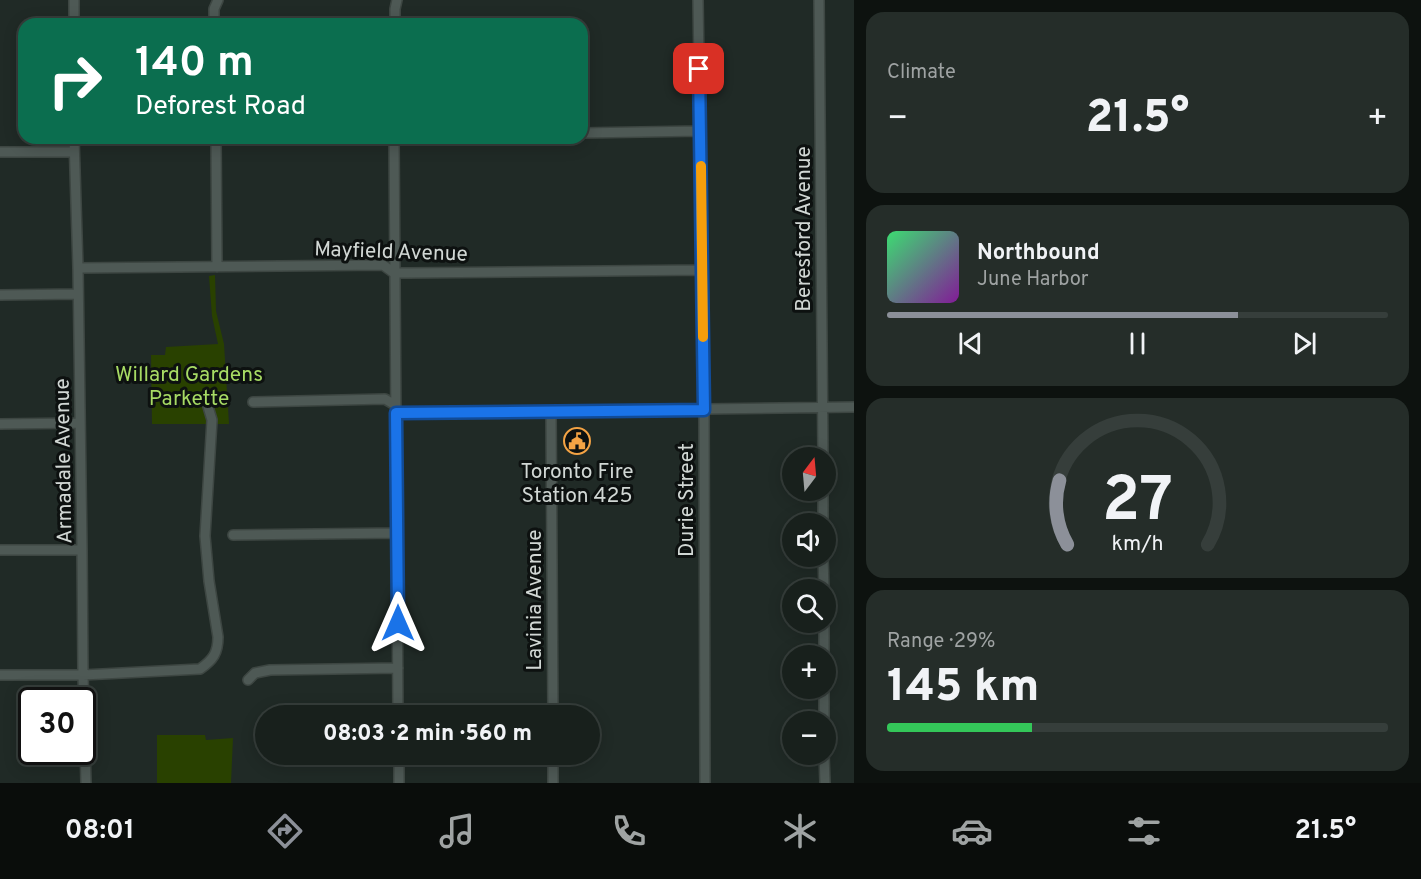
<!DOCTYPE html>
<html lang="en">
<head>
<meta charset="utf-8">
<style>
  :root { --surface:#18201c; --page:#252d29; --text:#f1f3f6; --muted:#9fa3a3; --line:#363e3b; --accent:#8c9099 }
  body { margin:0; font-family:Overpass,sans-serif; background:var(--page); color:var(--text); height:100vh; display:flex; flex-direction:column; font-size:22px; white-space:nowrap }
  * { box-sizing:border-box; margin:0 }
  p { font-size:20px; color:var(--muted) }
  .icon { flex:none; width:33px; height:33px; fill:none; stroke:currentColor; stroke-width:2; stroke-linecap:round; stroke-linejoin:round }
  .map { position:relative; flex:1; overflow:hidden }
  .panel { display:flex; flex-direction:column; gap:12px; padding:12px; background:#0d120f; width:567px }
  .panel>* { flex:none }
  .guide { position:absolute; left:18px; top:18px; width:570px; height:126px; border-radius:18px; box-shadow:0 3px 15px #0003,0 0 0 2px var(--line); background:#0b6e4f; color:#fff; overflow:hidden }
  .needle { width:39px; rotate:16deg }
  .tools { position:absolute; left:782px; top:447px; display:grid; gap:12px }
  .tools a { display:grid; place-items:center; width:54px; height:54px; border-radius:50%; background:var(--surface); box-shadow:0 3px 15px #0003,0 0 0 2px var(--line); font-size:30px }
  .speed { position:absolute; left:18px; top:687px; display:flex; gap:12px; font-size:30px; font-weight:700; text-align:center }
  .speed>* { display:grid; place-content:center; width:78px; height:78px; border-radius:50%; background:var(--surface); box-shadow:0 3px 15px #0003,0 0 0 2px var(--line); line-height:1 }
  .speed .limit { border:3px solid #111; border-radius:9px; background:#fff; color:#111 }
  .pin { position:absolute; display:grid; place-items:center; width:51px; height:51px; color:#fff; margin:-26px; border-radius:12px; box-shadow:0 3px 9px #0006 }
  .me { position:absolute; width:66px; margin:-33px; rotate:0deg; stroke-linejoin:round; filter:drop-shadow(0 0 4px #0008) }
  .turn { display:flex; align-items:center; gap:21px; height:126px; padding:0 18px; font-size:27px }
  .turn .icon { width:78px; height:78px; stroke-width:2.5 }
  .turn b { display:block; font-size:42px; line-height:51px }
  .big { font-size:45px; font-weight:800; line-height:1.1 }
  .panel .tile { flex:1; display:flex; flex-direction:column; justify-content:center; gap:9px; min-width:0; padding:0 21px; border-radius:18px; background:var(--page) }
  .panel .dial { align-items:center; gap:0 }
  .dial svg { height:156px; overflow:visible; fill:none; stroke:var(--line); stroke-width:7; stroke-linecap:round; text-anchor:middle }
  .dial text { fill:var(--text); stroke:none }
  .song { display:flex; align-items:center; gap:18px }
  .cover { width:72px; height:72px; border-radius:9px; background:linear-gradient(135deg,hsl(140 70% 55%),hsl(290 70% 35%)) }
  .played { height:6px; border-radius:3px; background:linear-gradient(90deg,var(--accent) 70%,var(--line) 70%) }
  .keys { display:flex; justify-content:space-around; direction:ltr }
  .heat { display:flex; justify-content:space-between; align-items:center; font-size:33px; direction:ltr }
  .charge { height:9px; border-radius:4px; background:linear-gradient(90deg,#34c759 29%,var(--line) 0) }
  .trip { position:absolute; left:255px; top:705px; width:345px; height:60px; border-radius:30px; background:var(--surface); box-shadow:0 3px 15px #0003,0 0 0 2px var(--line); font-weight:800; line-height:60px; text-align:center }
  .dock { display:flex; height:96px; justify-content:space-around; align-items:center; background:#0a0d0b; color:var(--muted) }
  .dock .icon { width:42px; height:42px }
  .dock .on { color:var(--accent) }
  .dock b { font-size:27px; color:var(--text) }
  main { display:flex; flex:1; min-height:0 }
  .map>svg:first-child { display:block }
</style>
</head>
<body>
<main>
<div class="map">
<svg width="854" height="783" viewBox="0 0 854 783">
  <rect width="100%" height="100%" fill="#202a26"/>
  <path fill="#294100" d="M 215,275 L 216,311 L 224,344 L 229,424 L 152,424 L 151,355 L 165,355 L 166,347 L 218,344 L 212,316 L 209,276 Z
    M 157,735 L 205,735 L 206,740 L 233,738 L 231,783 L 157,783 Z"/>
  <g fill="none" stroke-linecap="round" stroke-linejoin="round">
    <defs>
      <path id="street" d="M 74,0 L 74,24
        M 698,0 L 704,398 L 705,783
        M 819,0 L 823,458
        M 214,24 L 214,9 L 218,0
        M 395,24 L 395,9 L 397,0
        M 582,133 L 700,131
        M 74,138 L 78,268 L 82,550 L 83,675 L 86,783
        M 216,138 L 217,267
        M 394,138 L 398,716
        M 0,152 L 74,152
        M 78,268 L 383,265 L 394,273 L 408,273 L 702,270
        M 0,295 L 78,294
        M 253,402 L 385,399 L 395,405
        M 551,411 L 553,716
        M 396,413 L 854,407
        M 0,424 L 80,423
        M 823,490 L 823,524
        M 233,535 L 398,533
        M 0,550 L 82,550
        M 823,556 L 824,590
        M 824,622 L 824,656
        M 0,675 L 83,675 L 200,669 C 213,660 218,653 218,637 L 209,581 L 205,536 L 212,420 L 206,400
        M 248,680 L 255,673 L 270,670 L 398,668
        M 824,688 L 824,722
        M 399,754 L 399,783
        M 553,754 L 553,783
        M 824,754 L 825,783"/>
    </defs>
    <use href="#street" stroke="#3d4642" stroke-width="12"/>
    <use href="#street" stroke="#4e5955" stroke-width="9"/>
  </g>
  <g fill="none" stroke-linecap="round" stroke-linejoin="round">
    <defs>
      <path id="route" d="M 398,623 L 396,413 L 704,410 L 699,69"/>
    </defs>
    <use href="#route" stroke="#114b97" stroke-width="15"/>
    <use href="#route" stroke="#1a73e8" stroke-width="10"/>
    <path stroke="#f59e0b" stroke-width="10" d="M 701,166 L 703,337"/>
  </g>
  <defs>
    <symbol id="civic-ring" viewBox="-11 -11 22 22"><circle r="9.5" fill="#0d1110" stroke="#f4a344" stroke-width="1.5"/><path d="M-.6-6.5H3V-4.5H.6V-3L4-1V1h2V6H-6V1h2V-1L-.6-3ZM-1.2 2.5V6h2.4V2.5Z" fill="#f4a344"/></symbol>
  </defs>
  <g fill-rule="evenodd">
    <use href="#civic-ring" x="562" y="426" width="30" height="30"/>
  </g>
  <g text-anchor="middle" stroke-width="6" stroke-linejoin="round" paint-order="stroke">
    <g font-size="21" fill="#d1d7d4" stroke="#0d1110">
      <text transform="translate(803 229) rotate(-90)" y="7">Beresford Avenue</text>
      <text transform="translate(391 251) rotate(2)" y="7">Mayfield Avenue</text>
      <text transform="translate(63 461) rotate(-91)" y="7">Armadale Avenue</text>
      <text transform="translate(686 500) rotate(-90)" y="7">Durie Street</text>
      <text transform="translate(534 600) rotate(-90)" y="7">Lavinia Avenue</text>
    </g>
    <g font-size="21" fill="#a7db64" stroke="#0d1110">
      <text x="189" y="381">Willard Gardens<tspan x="189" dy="24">Parkette</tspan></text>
    </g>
    <g font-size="21" fill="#d1d7d4" stroke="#0d1110">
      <text x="577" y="478">Toronto Fire<tspan x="577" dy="24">Station 425</tspan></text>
    </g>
  </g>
</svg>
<div class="tools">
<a><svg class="needle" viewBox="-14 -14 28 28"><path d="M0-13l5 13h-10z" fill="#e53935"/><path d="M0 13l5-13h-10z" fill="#9fa3a3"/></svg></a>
<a><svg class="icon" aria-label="sound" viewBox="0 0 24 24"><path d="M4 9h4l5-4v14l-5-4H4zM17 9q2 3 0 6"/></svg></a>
<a><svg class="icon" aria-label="search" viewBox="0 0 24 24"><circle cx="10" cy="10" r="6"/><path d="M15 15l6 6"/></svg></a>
<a>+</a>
<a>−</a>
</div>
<div class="speed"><div class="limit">30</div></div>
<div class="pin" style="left:699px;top:69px;background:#d93025"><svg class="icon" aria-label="arrive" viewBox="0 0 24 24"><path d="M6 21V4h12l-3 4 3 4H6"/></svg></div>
<svg class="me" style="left:398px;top:623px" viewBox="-20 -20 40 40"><path d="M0-17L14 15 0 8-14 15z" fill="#1a73e8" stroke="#fff" stroke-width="4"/></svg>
<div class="trip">08:03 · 2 min · 560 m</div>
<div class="guide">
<div class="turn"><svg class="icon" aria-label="right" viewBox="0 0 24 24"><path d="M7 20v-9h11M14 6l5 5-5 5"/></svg><div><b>140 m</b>Deforest Road</div></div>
</div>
</div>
<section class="panel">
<div class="tile"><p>Climate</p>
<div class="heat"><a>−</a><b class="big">21.5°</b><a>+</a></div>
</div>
<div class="tile">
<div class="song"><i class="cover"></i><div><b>Northbound</b><p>June Harbor</p></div></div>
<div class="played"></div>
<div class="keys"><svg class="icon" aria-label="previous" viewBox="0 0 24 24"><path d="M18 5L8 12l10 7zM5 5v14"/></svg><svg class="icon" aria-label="pause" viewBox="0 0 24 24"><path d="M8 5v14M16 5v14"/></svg><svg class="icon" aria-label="next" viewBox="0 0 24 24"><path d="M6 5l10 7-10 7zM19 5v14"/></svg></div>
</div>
<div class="tile dial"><svg viewBox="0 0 100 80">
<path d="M14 69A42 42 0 1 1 86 69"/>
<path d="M14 69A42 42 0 0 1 10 36" stroke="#8c9099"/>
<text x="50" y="56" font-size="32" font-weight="700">27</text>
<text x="50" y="72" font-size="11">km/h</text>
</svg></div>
<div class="tile"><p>Range · 29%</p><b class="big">145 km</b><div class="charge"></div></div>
</section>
</main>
<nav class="dock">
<b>08:01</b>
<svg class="icon on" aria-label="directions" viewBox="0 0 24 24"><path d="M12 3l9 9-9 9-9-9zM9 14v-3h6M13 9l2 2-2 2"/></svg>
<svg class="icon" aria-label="music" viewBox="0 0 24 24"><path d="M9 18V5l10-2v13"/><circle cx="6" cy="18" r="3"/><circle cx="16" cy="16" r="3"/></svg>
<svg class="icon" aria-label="phone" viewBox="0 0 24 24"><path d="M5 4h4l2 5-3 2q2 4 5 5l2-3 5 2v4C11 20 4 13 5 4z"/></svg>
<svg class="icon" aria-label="climate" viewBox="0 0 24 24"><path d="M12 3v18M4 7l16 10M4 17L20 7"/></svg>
<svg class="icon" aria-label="car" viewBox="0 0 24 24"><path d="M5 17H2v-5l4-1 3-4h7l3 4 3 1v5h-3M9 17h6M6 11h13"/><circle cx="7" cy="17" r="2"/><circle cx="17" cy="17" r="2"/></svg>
<svg class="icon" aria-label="filters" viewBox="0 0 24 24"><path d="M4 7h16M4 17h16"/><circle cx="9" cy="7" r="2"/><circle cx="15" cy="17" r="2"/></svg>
<b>21.5°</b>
</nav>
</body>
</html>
